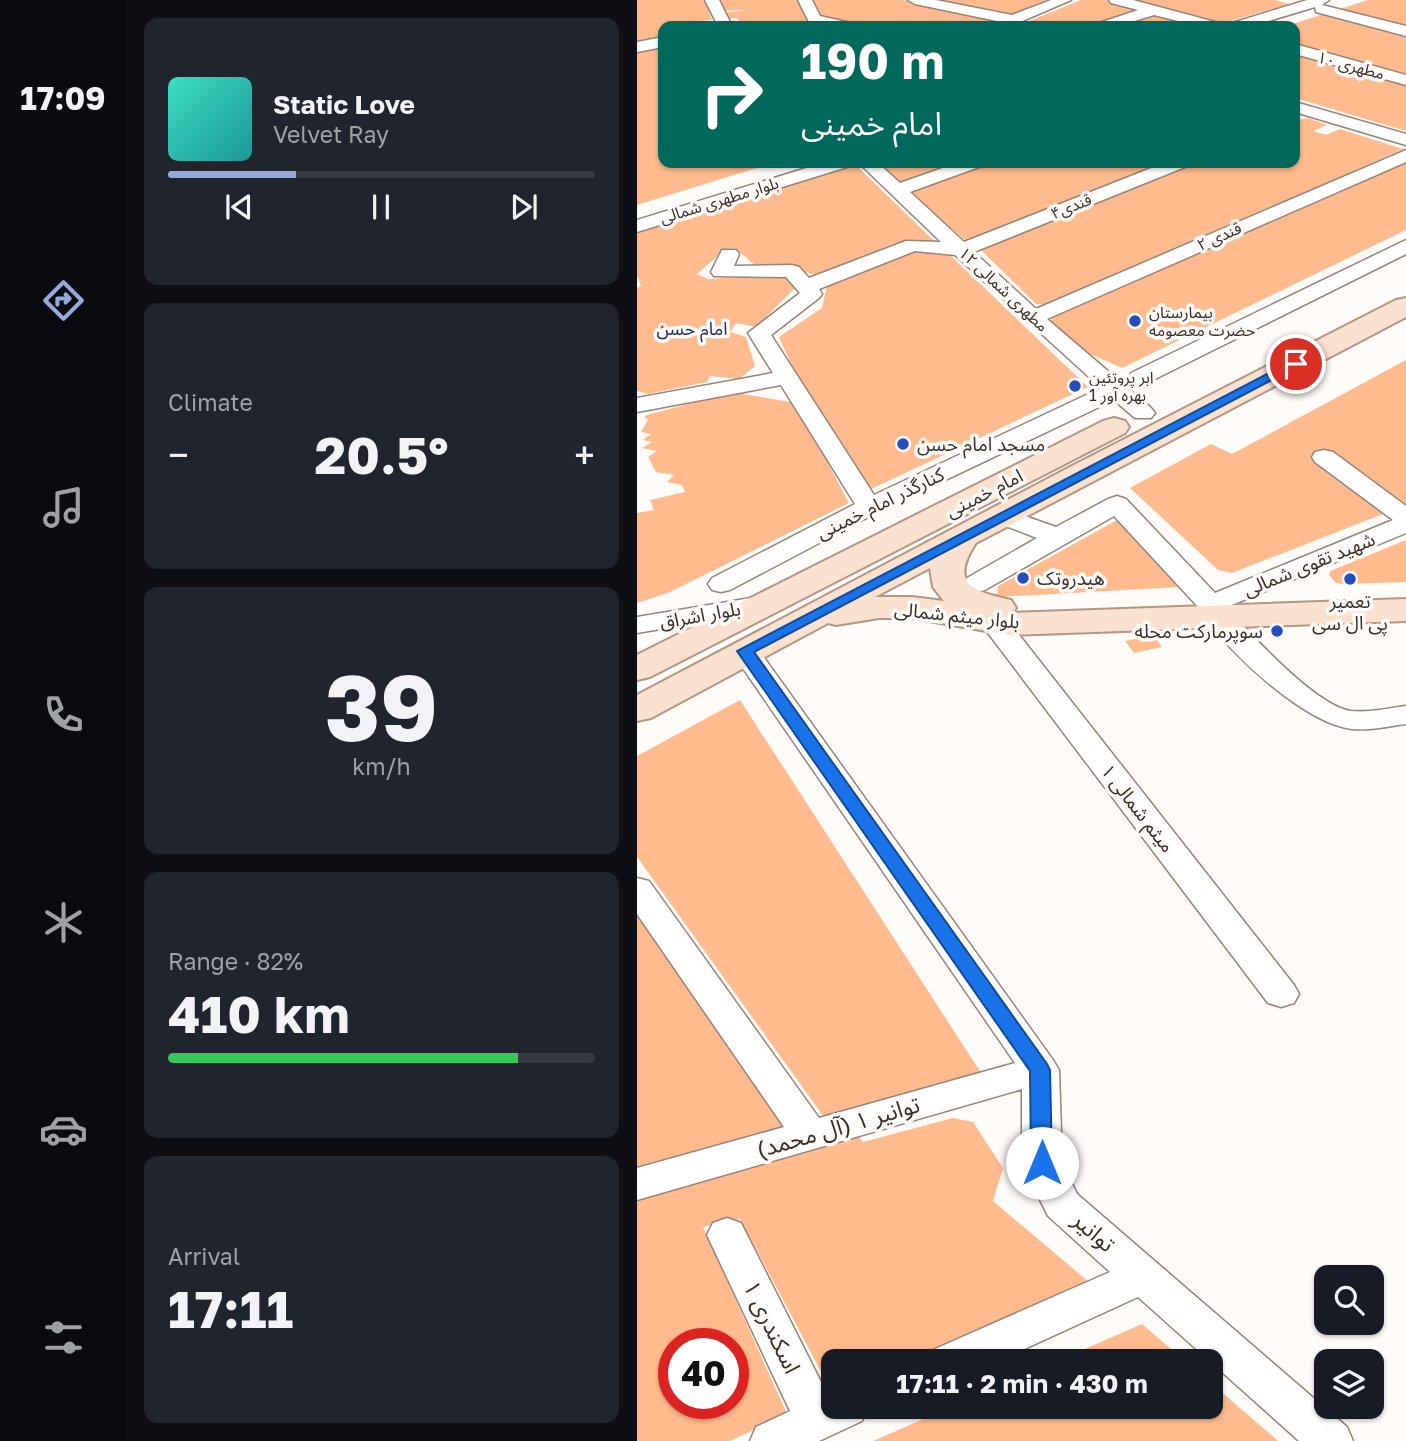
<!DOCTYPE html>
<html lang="en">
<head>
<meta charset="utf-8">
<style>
  :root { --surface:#171b24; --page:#20242c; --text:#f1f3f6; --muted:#9ea1a6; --line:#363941; --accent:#95a9dc }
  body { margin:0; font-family:"Golos Text","Noto Sans Arabic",sans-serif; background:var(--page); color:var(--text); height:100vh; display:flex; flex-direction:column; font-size:26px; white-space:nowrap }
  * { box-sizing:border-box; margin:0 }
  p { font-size:23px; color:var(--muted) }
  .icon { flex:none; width:38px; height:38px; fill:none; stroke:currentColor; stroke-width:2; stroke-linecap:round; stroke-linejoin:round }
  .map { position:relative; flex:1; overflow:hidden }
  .details { display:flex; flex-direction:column; gap:18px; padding:18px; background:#0d0f14; width:511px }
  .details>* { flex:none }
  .guide { position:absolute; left:21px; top:21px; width:642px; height:147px; border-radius:14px; box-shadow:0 2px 5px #0004; background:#00695c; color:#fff; overflow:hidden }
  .fabs { position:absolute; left:677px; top:1265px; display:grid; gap:14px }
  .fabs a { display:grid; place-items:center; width:70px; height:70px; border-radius:14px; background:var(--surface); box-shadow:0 2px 5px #0004; font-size:35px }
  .speed { position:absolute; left:21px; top:1328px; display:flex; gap:14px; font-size:35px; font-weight:700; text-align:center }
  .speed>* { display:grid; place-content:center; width:91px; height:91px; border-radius:50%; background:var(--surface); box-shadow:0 2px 5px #0004; line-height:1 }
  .speed .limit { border:10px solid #d22; background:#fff; color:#111 }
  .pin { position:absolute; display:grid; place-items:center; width:60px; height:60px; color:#fff; margin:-30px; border:4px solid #fff; border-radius:50%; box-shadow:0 2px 7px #0007 }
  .me { position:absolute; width:77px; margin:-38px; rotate:0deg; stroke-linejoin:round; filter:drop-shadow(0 0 5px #0008) }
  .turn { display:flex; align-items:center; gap:24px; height:147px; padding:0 28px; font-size:32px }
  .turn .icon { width:91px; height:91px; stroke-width:2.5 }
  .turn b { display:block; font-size:49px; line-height:60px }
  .big { font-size:52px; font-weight:700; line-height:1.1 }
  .details .widget { flex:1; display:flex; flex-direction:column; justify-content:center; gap:10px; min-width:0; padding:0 24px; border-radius:14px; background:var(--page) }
  .details .dial { align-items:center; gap:0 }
  .dial b { font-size:91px; line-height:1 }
  .song { display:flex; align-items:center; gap:21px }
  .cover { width:84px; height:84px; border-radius:10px; background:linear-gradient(135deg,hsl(170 70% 55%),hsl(180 70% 35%)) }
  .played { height:7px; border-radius:4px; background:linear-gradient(90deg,var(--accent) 30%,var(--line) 30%) }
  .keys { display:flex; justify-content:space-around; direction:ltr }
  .heat { display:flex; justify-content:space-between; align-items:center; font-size:38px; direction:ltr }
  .charge { height:10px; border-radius:5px; background:linear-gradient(90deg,#34c759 82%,var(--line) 0) }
  .trip { position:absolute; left:184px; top:1349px; width:402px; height:70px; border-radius:14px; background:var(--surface); box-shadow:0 2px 5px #0004; font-weight:700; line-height:70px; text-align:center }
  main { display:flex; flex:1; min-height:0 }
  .dock { display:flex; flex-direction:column; width:126px; justify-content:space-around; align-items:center; background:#090b0e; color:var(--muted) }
  .dock .icon { width:49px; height:49px }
  .dock .on { color:var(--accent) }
  .dock b { font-size:32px; color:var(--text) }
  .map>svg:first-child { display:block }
</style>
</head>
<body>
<main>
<nav class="dock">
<b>17:09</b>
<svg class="icon on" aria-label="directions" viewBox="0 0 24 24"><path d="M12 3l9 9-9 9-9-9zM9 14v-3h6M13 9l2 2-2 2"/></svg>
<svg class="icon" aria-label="music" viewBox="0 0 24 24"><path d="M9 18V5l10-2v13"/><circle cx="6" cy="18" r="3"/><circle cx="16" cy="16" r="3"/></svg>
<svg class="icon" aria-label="phone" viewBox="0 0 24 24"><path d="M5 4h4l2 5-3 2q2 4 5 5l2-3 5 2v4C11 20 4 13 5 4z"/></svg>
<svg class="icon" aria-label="climate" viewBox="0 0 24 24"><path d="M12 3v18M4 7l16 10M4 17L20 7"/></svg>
<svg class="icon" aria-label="car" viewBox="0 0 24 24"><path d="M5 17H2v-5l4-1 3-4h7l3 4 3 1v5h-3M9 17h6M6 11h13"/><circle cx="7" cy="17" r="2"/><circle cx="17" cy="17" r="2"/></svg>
<svg class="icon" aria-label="filters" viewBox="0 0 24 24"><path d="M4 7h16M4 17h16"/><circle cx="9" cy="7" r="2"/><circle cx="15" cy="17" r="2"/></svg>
</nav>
<section class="details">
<div class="widget">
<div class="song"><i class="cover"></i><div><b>Static Love</b><p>Velvet Ray</p></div></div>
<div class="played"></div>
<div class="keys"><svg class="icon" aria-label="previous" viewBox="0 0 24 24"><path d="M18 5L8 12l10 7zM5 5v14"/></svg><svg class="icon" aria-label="pause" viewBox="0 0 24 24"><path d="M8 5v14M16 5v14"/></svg><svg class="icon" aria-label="next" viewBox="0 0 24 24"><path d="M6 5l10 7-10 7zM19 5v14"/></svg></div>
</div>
<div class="widget"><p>Climate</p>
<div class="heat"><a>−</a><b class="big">20.5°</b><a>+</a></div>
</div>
<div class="widget dial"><b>39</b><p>km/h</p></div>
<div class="widget"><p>Range · 82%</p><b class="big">410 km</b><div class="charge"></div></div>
<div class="widget"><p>Arrival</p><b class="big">17:11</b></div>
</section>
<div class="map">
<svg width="769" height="1441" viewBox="0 0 769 1441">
  <rect width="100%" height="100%" fill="#fffbf8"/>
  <path fill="#ffbb8e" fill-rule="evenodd" d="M 0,0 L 68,0 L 75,20 L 63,21 L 68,26 L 26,26 L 26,38 L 0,43 Z
    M 81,0 L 163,0 L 193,26 L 109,26 L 99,18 L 88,19 L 86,13 L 107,10 L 85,11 Z
    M 174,0 L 266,0 L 358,22 L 347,26 L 217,26 L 182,17 Z
    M 298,0 L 409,0 L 369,17 Z
    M 444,0 L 472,0 L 508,10 L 455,26 L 380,26 Z
    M 492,0 L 638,0 L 653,4 L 579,25 Z
    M 731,0 L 769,0 L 769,28 L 700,10 Z
    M 517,13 L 563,25 L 563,26 L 477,26 Z
    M 686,14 L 769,33 L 769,76 L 658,45 L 658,26 L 650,26 Z
    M 26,48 L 26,163 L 136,163 L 0,205 L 0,52 Z
    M 658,51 L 769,82 L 769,131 L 658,98 Z
    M 671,118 L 690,125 L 676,131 L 689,135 L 703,129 L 766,149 L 415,305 L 399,304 L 343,249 L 555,163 L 658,163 L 658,121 Z
    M 769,159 L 769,230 L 485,368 L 442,349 L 412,325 L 416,317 Z
    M 242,163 L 325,163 L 272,182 L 261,183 Z
    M 348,163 L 528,163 L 336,239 L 328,240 L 272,193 L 272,190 Z
    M 210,166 L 220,166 L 298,242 L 301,251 L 295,254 L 314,256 L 451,387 L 232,490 L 169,397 L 142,337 L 185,308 L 190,285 L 184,277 L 156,268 L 120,267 L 98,248 L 89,249 L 60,274 L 71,279 L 147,275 L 158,288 L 119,327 L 99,323 L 93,332 L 109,337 L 118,366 L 102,379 L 73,376 L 70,382 L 11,394 L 0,391 L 0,288 L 4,286 L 0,276 L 0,233 Z
    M 769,360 L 769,504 L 765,506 L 700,453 L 683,457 L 751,512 L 595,573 L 581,570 L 493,488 L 574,444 L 595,454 Z
    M 94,392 L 159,403 L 212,503 L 31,593 L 0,603 L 0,513 L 17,510 L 13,500 L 48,492 L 45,485 L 30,482 L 37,475 L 19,472 L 11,457 L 20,451 L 5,448 L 15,442 L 6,440 L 14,434 L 4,432 L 11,420 L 7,416 Z
    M 480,520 L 543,587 L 360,597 L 361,586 Z
    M 769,540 L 769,582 L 706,584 L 699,583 L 692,575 L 693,571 Z
    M 516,635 L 525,647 L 497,653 L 488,641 Z
    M 103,700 L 346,1076 L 187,1117 L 0,857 L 0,756 Z
    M 0,908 L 150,1126 L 0,1174 Z
    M 316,1118 L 336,1122 L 366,1168 L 356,1201 L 453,1283 L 275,1362 L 196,1362 L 196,1394 L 103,1219 L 66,1227 L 150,1414 L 93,1441 L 0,1441 L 0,1199 L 219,1133 L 226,1142 ZM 37,1344 L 96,1344 L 96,1404 L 37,1404 Z
    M 505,1324 L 549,1362 L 418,1362 Z
    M 574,1383 L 641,1441 L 236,1441 L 314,1407 L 574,1407 Z"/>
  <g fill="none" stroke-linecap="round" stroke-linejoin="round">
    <defs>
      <path id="minor" d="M 68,0 L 82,0 L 95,26 L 81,26 Z
        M 161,0 L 175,0 L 183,16 L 214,23 L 217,26 L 190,26 L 172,22 Z
        M 271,0 L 299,0 L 375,15 L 414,0 L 434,0 L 374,26 L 354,26 L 360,21 L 278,4 Z
        M 472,0 L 496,0 L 582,23 L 585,26 L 561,26 L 517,15 L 481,26 L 460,26 L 462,23 L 501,10 L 474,3 Z
        M 670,0 L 692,0 L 685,5 L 769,26 L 769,36 L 679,12 L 678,7 L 615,26 L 592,26 L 595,23 Z
        M 26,37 L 26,47 L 0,52 L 0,42 Z
        M 658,44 L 769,75 L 769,85 L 658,54 Z
        M 658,102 L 769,134 L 769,145 L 658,112 Z
        M 769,150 L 769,162 L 410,319 L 514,408 L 518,413 L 514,418 L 498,418 L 477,400 L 241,512 L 93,590 L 84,592 L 75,590 L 71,584 L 75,578 L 218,504 L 144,385 L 0,412 L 0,398 L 136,373 L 111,333 L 163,293 L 149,277 L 77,276 L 74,272 L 85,250 L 99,250 L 102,254 L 97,266 L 155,265 L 162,267 L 172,278 L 269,241 L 304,242 L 222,163 L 241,163 L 263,183 L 320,163 L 345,163 L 342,167 L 273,192 L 327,242 L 527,163 L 551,163 L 548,167 L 337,252 L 399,309 ZM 278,251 L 318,255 L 464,388 L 237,495 L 134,335 L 182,298 L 185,294 L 182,289 Z
        M 186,163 L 213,163 L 210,167 L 0,232 L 0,220 Z
        M 769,240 L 769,254 L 510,383 L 494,383 L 491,378 L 494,373 Z
        M 687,450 L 696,452 L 769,506 L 769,533 L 585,609 L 592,611 C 617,637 679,706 714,711 C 732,713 752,708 769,706 L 769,724 C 752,726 733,731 715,729 C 669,724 594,655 568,617 L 572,612 L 564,610 L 477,516 L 348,590 L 339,592 L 330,590 L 326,584 L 330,578 L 400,538 L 356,521 L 352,516 L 356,511 L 365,508 L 419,527 L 471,499 L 480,496 L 489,499 L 578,593 L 756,520 L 678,462 L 675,457 L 678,452 Z
        M 126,596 L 136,598 L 140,604 L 136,610 L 0,633 L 0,617 Z
        M 358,615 L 368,617 L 657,985 L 662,994 L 657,1003 L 644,1007 L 631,1003 L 348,629 L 344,623 L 348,617 Z
        M 108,643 L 118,645 L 416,1060 L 422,1070 L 425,1163 L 440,1194 L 710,1427 L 716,1441 L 662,1441 L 501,1297 L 359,1362 L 292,1362 L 298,1349 L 473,1272 L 411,1216 L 385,1163 L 385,1089 L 0,1200 L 0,1168 L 147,1127 L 0,914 L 0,878 L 12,881 L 182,1118 L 378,1063 L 94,651 L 98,645 Z
        M 90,1218 L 104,1223 L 190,1394 L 196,1392 L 196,1407 L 231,1407 L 225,1421 L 182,1441 L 113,1441 L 119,1427 L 153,1411 L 70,1235 L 76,1223 Z"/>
      <path id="major" d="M 769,298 L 769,317 L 339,543 C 311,585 338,592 374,600 L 379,608 L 375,613 L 769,599 L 769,621 L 372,635 L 275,618 L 242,618 L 199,625 L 191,623 L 14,718 L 0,721 L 0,695 L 433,467 L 759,300 ZM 293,568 L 296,587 L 307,601 L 275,597 L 238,597 Z
        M 477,418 L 488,421 L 492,427 L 488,433 L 13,677 L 0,680 L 0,655 L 466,421 Z"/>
    </defs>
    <use href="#minor" stroke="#978477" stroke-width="3"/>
    <use href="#major" stroke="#b49682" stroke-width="4"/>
    <use href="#minor" fill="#fff" fill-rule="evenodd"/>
    <use href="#major" fill="#fbe1d0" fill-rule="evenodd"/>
  </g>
  <path fill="#1a73e8" stroke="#114b97" stroke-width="2" d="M 655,361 L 665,364 L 117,652 L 410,1064 L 413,1070 L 415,1163 L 412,1169 L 405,1172 L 397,1169 L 394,1163 L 393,1071 L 100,651 Z"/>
  <g fill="#244ebc" stroke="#fffbf8" stroke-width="2.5">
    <circle cx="498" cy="321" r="7"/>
    <circle cx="438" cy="386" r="7"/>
    <circle cx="266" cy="444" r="7"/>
    <circle cx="386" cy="578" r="7"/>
    <circle cx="713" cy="579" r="7"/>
    <circle cx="640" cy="631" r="7"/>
  </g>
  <g text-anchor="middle" stroke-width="7" stroke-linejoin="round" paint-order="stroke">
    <g font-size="16" fill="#372f2a" stroke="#fffbf8">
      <text transform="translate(714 65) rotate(15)" y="6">مطهری ۱۰</text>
      <text transform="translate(82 200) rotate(-17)" y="6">بلوار مطهری شمالی</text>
      <text transform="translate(434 206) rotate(-22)" y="6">قندی۴</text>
      <text transform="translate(582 236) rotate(-24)" y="6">قندی ۲</text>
      <text transform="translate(367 289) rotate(43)" y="6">مطهری شمالی ۱۲</text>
    </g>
    <g font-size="16" fill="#372f2a" stroke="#fffbf8" text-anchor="start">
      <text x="512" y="318">بیمارستان<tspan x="512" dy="18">حضرت معصومه</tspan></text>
      <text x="452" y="383">ابر پروتئین<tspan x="452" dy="18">بهره آور 1</tspan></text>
    </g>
    <g font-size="18" fill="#172e64" stroke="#fffbf8">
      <text x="55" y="335">امام حسن</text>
    </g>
    <g font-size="19" fill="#372f2a" stroke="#fffbf8" text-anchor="start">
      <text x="280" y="451">مسجد امام حسن</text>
      <text x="400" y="585">هیدروتک</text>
      <text x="713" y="608" text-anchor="middle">تعمیر<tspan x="713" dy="22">پی ال سی</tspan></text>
      <text x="626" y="638" text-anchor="end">سوپرمارکت محله</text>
    </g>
    <g font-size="19" fill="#372f2a" stroke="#fffbf8">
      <text transform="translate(347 493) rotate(-27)" y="7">امام خمینی</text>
      <text transform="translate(243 503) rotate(-26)" y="7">کنارگذر امام خمینی</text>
      <text transform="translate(672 564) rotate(-22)" y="7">شهید تقوی شمالی</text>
      <text transform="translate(63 615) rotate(-10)" y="7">بلوار اشراق</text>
      <text transform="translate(320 615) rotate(6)" y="7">بلوار میثم شمالی</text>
      <text transform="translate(501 808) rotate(52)" y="7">میثم شمالی ۱</text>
    </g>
    <g font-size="23" fill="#372f2a" stroke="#fffbf8">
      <text transform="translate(201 1127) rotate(-16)" y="8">توانیر ۱ (آل محمد)</text>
      <text transform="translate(457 1232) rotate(41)" y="8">توانیر</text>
      <text transform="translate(135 1327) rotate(64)" y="8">اسکندری ۱</text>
    </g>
  </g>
</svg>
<div class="fabs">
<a><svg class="icon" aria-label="search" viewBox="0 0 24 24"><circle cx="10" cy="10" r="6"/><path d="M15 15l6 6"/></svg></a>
<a><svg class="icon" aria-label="layers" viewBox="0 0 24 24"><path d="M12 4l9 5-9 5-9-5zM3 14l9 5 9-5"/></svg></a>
</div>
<div class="speed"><div class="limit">40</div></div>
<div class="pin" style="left:659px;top:364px;background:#d93025"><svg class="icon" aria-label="arrive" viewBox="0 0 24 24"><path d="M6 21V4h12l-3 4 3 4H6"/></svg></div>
<svg class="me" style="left:405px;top:1163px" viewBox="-20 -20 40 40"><circle r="19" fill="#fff"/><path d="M0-13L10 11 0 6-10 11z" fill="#1a73e8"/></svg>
<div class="trip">17:11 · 2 min · 430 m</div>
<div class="guide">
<div class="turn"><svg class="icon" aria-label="right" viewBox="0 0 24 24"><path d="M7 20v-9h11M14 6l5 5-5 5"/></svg><div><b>190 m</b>امام خمینی</div></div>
</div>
</div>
</main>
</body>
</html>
